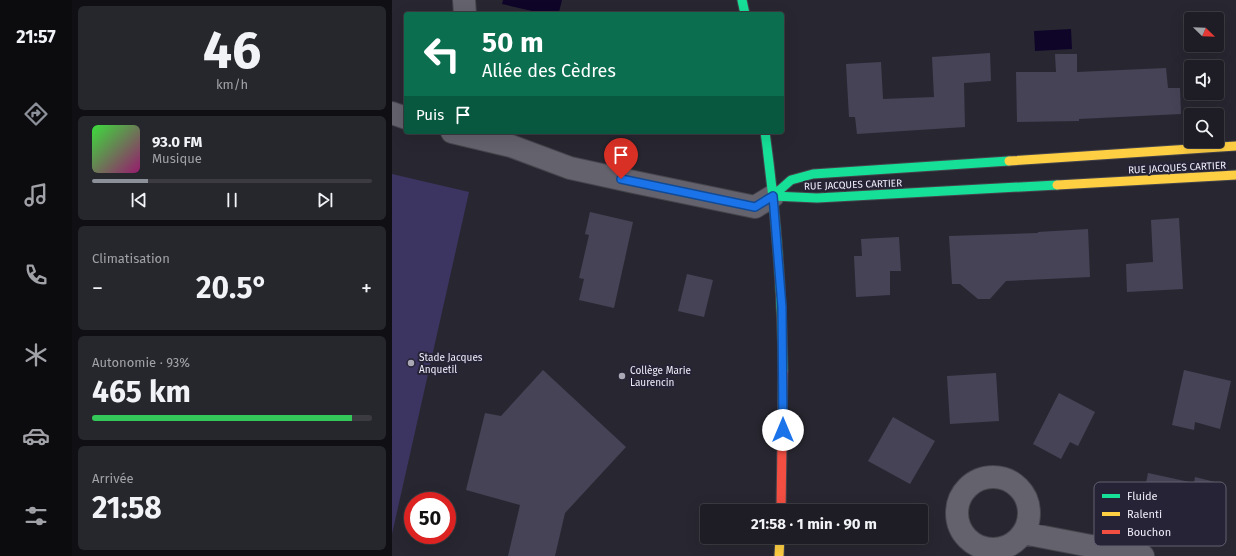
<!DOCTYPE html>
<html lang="fr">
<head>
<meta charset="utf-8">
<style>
  :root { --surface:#1e1d25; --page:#26262d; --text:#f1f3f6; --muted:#a1a2a7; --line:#3c3b42; --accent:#8c9099 }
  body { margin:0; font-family:"Fira Sans",sans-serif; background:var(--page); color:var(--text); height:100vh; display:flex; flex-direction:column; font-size:15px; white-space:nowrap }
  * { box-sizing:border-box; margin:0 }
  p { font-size:13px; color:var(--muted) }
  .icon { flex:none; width:22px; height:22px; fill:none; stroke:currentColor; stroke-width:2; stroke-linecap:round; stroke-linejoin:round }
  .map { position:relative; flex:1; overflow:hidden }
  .sheet { display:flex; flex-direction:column; gap:6px; padding:6px; background:#101014; width:320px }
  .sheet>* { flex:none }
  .hud { position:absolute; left:12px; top:12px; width:380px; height:122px; border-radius:4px; box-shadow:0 4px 16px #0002,0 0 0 1px var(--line); background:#0b6e4f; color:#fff; overflow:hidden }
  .needle { width:26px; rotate:113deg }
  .controls { position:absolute; left:792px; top:12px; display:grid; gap:8px }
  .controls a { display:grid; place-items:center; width:40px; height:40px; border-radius:4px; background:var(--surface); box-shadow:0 4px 16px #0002,0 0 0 1px var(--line); font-size:20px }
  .speed { position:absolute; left:12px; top:492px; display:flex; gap:8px; font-size:20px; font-weight:700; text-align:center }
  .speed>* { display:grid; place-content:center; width:52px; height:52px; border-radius:50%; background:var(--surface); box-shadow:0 4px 16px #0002,0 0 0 1px var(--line); line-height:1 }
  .speed .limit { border:6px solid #d22; background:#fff; color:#111 }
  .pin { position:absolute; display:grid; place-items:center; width:34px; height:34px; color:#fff; margin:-41px -17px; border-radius:50% 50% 50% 0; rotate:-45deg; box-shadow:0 0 4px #0007 }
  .pin .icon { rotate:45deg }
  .me { position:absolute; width:44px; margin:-22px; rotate:0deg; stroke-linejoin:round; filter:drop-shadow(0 0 3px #0008) }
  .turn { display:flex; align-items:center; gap:14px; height:84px; padding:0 12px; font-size:18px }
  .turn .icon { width:52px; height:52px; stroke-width:2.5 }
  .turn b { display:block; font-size:28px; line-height:34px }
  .then { display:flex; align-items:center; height:38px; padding:0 12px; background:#0003; gap:8px; font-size:15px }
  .big { font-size:30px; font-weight:700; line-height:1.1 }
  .sheet .widget { flex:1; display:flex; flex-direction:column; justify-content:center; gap:6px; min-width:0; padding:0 14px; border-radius:6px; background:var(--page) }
  .sheet .dial { align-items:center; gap:0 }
  .dial b { font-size:52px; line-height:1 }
  .song { display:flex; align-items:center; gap:12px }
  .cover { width:48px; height:48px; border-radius:6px; background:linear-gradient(135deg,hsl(120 70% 55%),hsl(320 70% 35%)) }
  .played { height:4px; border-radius:2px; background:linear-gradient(90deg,var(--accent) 20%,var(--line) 20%) }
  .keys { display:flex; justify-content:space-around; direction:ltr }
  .heat { display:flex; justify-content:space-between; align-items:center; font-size:22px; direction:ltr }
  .charge { height:6px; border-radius:3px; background:linear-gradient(90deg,#34c759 93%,var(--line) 0) }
  .trip { position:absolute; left:308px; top:504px; width:228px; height:40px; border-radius:4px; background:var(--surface); box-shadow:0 4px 16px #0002,0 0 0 1px var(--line); font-weight:700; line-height:40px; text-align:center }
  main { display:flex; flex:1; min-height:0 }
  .tabs { display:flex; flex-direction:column; width:72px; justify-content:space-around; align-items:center; background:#0c0c0f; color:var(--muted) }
  .tabs .icon { width:28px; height:28px }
  .tabs .active { color:var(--accent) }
  .tabs b { font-size:18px; color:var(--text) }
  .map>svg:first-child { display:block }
</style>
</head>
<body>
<main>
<nav class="tabs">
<b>21:57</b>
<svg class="icon active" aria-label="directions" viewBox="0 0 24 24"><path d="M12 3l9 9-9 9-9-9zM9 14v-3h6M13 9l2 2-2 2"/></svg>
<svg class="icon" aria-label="music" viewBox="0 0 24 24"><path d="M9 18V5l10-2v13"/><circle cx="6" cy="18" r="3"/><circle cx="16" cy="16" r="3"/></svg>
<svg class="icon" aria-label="phone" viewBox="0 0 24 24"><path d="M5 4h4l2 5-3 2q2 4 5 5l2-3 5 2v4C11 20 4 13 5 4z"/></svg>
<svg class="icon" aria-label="climate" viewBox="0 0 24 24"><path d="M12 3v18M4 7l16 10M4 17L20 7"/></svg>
<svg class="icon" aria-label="car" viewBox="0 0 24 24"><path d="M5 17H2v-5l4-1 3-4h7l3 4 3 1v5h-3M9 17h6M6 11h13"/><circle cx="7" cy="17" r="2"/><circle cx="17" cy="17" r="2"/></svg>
<svg class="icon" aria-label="filters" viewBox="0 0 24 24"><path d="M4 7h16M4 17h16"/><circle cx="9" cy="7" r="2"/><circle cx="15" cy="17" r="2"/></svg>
</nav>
<section class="sheet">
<div class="widget dial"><b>46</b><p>km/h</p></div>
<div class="widget">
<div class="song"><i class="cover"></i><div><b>93.0 FM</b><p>Musique</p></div></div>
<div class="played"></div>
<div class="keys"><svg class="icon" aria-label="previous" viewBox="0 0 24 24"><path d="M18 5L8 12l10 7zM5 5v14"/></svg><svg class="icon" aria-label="pause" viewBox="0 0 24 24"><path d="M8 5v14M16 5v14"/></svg><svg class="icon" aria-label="next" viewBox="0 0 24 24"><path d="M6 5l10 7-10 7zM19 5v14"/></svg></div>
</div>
<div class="widget"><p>Climatisation</p>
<div class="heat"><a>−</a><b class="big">20.5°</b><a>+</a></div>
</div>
<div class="widget"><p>Autonomie · 93%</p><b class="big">465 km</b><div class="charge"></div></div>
<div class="widget"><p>Arrivée</p><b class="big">21:58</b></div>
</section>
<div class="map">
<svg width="844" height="556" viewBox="0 0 844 556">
  <rect width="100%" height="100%" fill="#282731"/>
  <path fill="#3c3562" d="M 0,174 L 77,192 L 0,534 Z"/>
  <path fill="#0f0529" d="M 111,0 L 170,0 L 167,12 L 165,14 L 153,14 L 110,4 Z
    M 679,29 L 680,49 L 643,51 L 642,31 Z"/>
  <path fill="#464357" d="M 598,53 L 599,81 L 572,83 L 573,127 L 465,134 L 463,117 L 457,117 L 454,64 L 489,62 L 491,99 L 542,97 L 540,57 Z
    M 663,54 L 685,54 L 685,72 L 774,68 L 776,88 L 788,88 L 789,114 L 687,119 L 687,121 L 625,122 L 624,72 L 664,72 Z
    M 198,212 L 241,222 L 222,308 L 187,300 L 192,279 L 187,278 L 197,235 L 193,234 Z
    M 787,218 L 791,289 L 735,292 L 734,264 L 761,262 L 759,220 Z
    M 696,229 L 698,277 L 614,281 L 598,299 L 586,299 L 568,284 L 560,284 L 557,236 L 646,233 L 646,232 Z
    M 507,237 L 509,271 L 498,271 L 498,295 L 464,297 L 462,256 L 470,256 L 469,239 Z
    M 295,274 L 321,280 L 312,317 L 286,311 Z
    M 151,370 L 234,447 L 173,513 L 163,556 L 116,556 L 128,505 L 74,490 L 93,413 L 109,416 Z
    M 792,370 L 839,381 L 828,429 L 803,422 L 802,430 L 780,425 Z
    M 604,373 L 607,421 L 558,424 L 555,376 Z
    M 667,393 L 703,412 L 686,446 L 678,442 L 669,459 L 641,444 Z
    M 501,417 L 543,441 L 518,484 L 476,461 Z
    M 756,473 L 802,483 L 803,477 L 827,483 L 821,509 L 798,504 L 795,518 L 749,508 Z"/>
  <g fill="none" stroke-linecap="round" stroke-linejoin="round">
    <defs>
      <path id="street" d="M 72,0 L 73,14
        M 0,113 L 14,118
        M 60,132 L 119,146 L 178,168 L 242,182 L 363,207 L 381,196
        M565 513a36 36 0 1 1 72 0a36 36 0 1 1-72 0Z
        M 631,533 L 751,556"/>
      <path id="fast" d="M 350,0 L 353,14
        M 373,132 C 384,211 390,291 391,371
        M 617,161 L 421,174 L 399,180 L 381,196 L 425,198 L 665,185"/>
      <path id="slow" d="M 617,161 L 844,146
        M 665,185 L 844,175
        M 387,556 L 388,537"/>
      <path id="jam" d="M 389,511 L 391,371"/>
    </defs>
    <use href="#street" stroke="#45444c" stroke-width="24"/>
    <use href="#fast" stroke="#45444c" stroke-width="11"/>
    <use href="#slow" stroke="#45444c" stroke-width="11"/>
    <use href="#jam" stroke="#45444c" stroke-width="11"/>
    <use href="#street" stroke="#63626d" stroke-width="22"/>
    <use href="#fast" stroke="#16e098" stroke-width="9"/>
    <use href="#slow" stroke="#ffcf43" stroke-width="9"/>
    <use href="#jam" stroke="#f24e42" stroke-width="9"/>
  </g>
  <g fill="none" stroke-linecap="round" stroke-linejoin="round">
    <defs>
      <path id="route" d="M 229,179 L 363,207 L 381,196 L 390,307 L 391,430"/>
    </defs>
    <use href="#route" stroke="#114b97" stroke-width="10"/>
    <use href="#route" stroke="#1a73e8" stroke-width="7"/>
  </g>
  <g fill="#a9a8b4" stroke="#252335" stroke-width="1.5">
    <circle cx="19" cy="363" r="4"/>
    <circle cx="230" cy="376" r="4"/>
  </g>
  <g text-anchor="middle" stroke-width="4" stroke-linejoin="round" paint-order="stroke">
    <g font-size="10" fill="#efeefa" stroke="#252335">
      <text transform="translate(785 167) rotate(-3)" y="4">RUE JACQUES CARTIER</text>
      <text transform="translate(461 184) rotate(-2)" y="4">RUE JACQUES CARTIER</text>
    </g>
    <g font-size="10" fill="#efeefa" stroke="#252335" text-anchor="start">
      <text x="27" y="361">Stade Jacques<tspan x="27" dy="12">Anquetil</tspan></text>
      <text x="238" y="374">Collège Marie<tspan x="238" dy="12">Laurencin</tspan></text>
    </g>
  </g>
  <rect x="702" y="482" width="132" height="64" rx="6" fill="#252335" stroke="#626070" stroke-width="1"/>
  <rect x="710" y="494" width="18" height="4" fill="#16e098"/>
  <rect x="710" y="512" width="18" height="4" fill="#ffcf43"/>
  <rect x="710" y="530" width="18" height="4" fill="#f24e42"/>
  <g font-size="11" fill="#efeefa">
    <text x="735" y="500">Fluide</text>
    <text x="735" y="518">Ralenti</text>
    <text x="735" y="536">Bouchon</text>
  </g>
</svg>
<div class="controls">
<a><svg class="needle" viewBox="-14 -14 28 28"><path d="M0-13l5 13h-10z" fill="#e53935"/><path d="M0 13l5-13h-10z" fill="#a1a2a7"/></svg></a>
<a><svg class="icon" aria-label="sound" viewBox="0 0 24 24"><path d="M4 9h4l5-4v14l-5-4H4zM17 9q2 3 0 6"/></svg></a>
<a><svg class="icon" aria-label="search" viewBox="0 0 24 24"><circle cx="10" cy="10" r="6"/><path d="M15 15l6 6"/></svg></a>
</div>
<div class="speed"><div class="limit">50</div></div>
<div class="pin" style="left:229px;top:179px;background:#d93025"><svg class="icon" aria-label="arrive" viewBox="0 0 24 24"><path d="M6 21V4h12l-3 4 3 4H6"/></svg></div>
<svg class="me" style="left:391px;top:430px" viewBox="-20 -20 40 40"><circle r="19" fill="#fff"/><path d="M0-13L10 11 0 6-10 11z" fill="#1a73e8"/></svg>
<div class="trip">21:58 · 1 min · 90 m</div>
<div class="hud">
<div class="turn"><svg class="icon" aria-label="left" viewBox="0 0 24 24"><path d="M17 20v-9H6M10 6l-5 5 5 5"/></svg><div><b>50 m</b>Allée des Cèdres</div></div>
<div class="then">Puis<svg class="icon" aria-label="arrive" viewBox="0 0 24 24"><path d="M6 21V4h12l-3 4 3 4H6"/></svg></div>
</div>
</div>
</main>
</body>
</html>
